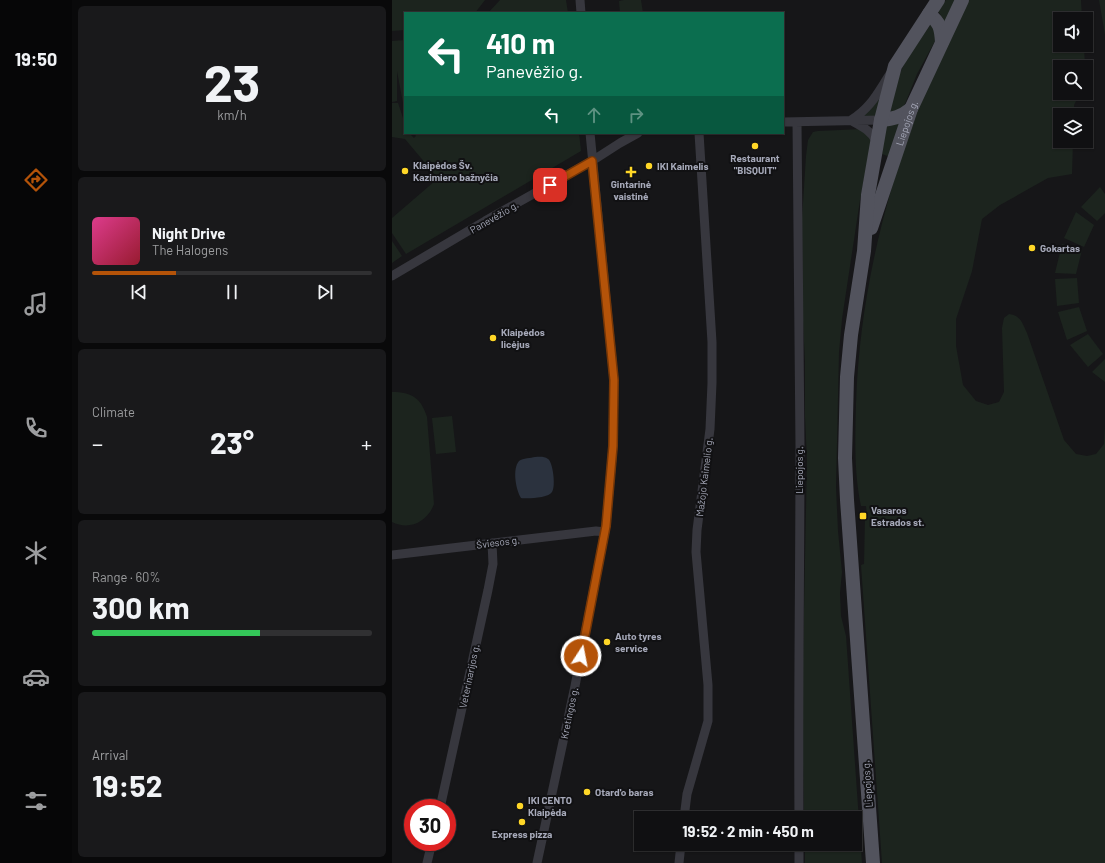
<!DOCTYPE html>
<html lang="en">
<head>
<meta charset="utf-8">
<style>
  :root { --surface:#101012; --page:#19191b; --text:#f1f3f6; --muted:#9c9d9f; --line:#303032; --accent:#b45309 }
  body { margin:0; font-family:Barlow,sans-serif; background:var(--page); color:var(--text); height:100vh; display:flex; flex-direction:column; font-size:15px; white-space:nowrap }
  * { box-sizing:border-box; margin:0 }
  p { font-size:13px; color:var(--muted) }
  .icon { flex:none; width:22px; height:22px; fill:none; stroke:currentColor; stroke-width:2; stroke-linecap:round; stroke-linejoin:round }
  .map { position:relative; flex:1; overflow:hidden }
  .details { display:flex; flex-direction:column; gap:6px; padding:6px; background:#09090a; width:320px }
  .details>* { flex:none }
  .banner { position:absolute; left:12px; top:12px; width:380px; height:122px; border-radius:0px; box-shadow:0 1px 3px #0004,0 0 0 1px var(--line); background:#0b6e4f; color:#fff; overflow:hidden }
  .fabs { position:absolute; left:661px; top:12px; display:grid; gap:8px }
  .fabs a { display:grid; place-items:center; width:40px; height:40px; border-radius:0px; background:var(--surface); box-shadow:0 1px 3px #0004,0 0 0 1px var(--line); font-size:20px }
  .speed { position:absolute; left:12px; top:799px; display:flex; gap:8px; font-size:20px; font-weight:700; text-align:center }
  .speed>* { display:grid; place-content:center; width:52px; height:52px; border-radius:50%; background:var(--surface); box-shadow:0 1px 3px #0004,0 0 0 1px var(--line); line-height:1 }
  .speed .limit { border:6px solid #d22; background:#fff; color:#111 }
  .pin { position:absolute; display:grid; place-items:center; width:34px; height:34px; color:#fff; margin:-17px; border-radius:8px; box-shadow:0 2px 6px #0006 }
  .me { position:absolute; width:44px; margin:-22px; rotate:11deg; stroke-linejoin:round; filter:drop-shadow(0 0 3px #0008) }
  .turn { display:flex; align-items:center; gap:14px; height:84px; padding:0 16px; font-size:18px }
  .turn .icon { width:52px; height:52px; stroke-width:2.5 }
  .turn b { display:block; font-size:28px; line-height:34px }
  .lanes { display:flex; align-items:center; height:38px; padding:0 16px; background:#0003; justify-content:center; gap:20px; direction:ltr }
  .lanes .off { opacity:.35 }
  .big { font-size:30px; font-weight:700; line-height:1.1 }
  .details .card { flex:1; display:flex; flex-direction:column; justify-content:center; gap:6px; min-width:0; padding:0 14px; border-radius:6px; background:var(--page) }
  .details .dial { align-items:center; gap:0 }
  .dial b { font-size:52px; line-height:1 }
  .song { display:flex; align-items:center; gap:12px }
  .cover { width:48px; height:48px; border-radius:6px; background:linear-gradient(135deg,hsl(330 70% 55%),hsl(350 70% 35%)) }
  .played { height:4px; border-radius:2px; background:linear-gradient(90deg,var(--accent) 30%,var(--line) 30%) }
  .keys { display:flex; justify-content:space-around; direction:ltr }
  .heat { display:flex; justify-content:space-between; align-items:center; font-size:22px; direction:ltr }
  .charge { height:6px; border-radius:3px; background:linear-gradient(90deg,#34c759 60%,var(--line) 0) }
  .trip { position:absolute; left:242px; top:811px; width:228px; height:40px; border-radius:0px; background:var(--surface); box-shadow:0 1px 3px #0004,0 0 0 1px var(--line); font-weight:700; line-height:40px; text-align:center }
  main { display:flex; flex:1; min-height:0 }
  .menu { display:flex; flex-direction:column; width:72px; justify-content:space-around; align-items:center; background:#060607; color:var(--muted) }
  .menu .icon { width:28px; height:28px }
  .menu .on { color:var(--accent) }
  .menu b { font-size:18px; color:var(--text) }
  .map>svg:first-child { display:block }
</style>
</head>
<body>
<main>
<nav class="menu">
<b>19:50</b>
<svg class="icon on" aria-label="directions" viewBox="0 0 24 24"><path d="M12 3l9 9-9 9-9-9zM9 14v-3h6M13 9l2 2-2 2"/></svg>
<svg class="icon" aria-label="music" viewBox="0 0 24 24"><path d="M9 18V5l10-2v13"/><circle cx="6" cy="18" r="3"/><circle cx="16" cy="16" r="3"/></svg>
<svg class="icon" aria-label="phone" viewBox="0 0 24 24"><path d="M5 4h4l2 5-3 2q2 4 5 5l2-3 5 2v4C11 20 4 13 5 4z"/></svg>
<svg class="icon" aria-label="climate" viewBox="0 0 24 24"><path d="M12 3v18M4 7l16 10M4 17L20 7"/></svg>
<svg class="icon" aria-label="car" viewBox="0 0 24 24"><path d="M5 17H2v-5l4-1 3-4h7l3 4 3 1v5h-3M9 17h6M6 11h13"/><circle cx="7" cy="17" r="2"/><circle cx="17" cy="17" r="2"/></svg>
<svg class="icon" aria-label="filters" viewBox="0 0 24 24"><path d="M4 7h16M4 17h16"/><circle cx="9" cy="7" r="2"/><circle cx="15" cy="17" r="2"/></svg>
</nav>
<section class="details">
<div class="card dial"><b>23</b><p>km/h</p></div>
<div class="card">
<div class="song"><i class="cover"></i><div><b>Night Drive</b><p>The Halogens</p></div></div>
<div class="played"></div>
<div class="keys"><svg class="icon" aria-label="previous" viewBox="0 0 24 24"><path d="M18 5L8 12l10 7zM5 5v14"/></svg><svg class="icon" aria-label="pause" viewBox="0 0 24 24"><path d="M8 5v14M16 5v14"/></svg><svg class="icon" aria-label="next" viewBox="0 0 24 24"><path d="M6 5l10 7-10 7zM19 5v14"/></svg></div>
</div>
<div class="card"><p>Climate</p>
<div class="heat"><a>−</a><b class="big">23°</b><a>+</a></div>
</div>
<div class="card"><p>Range · 60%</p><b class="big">300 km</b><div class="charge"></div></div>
<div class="card"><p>Arrival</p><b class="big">19:52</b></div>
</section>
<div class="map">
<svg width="713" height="863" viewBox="0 0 713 863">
  <rect width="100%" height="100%" fill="#161618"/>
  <path fill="#1c241e" d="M 0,0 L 93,0 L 83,13 L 13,13 L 13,30 L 0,31 Z
    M 108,0 L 174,0 L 176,13 L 96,13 Z
    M 232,0 L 249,0 L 251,13 L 228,13 L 227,1 Z
    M 554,0 L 565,0 L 553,22 L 546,11 Z
    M 577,0 L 689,0 L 690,19 L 668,19 L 668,45 L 692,45 L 693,67 L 668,67 L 668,93 L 688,93 L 682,105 L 682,115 L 668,115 L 668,141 L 681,141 L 680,174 L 656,178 L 608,205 L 590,219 L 580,271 L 564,319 L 564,346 L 571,385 L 584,401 L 596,405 L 607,402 L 612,392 L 610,328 L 612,318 L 617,314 C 629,316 630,322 635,333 L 672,440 L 684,454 L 695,456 L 704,454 L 712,444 L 713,426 L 713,863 L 490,863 L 469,565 L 472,564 L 473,517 L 475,515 L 474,506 L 469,506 C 462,473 463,438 464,404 C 467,309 488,213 521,124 C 536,81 557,41 577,0 Z
    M 707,0 L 713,0 L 713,35 Z
    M 539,24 L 544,35 L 543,41 L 525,74 L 511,109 L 501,115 L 496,110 L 500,91 L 514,60 Z
    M 13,40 L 13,114 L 5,71 L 5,101 L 0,102 L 0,41 Z
    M 491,87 L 484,117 L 470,118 Z
    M 0,103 L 6,103 L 13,124 L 13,133 L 17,133 L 22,138 L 24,136 L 22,133 L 187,133 L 189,151 L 14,254 L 0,233 L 0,218 L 43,181 L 50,183 L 13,139 L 0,137 Z
    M 511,120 L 498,157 L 490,154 L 494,126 Z
    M 471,129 L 478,138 L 479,143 L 468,200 L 450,319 L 447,352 L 444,487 L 446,531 L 450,572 L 448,593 L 449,616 L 454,636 L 470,863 L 413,863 L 413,844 L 463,844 L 463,818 L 412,818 L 410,708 L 415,460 L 413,417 L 413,362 L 411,321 L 410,219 L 414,156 L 416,140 L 421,132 L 426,131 Z
    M 708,187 L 713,194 L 713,213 L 705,221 L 689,207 Z
    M 684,212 L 702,225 L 692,247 L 672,238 Z
    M 0,241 L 10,256 L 0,263 Z
    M 670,244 L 690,250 L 684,274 L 663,273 Z
    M 685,278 L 687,303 L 665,306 L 663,279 Z
    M 687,307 L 695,331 L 675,340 L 666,312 Z
    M 696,334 L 711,354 L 696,367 L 678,345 Z
    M 713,359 L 713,382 L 700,372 Z
    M 0,392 C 20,392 29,398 35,417 L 42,504 C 36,521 18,531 0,522 Z
    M 60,416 L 64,452 L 44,454 L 40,418 Z"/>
  <path fill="#2b323e" d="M 143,457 C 147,457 152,456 156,459 C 161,462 164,487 160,492 C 157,498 135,499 129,498 C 124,490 120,469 127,461 C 131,458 139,458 143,457 Z"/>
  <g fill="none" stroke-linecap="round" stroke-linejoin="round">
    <path stroke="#37373e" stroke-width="9" d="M 188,0 L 189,13
      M 459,120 C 479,108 486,92 498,74
      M 460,121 C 471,127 479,131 485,142
      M 391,122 L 489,120
      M 405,122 C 405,230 408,339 408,447 C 408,571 406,694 407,818
      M 0,276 L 93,221 L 200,161 L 228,143 L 246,133
      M 0,555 L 204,531 L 213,532
      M 48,808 L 96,590 L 101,564 L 100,543
      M 292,818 L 295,794 L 316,721 L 316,685 L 304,552 L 305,530 L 318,429 L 320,383 L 320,342 L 307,133
      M 407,844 L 407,863
      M 35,863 L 40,842
      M 145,863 L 183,686 L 214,526 L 221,446 L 222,380 L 198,133
      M 287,863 L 289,844"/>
    <g stroke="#52535d" stroke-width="14">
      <path d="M 537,14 C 548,23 549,28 550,42"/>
      <path d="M 489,120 C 501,119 509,117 519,109"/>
      <path id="s1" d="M 479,228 L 519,109 L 570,0"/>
      <path d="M 481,863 L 455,500 L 453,458 L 455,377 L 459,335 L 472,251 L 476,195 L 489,120 L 503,66 L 546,0"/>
    </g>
  </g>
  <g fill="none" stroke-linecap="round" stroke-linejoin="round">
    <defs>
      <path id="route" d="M 158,185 L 200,161 L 222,380 L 221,446 L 214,526 L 189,656"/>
    </defs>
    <use href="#route" stroke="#753606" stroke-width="10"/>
    <use href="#route" stroke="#b45309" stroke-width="7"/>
  </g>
  <g fill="#ffd727" stroke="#111113" stroke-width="1.5">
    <circle cx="363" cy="146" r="4"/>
    <circle cx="257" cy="166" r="4"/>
    <circle cx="13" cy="171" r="4"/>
    <path d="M237 166h4v4h4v4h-4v4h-4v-4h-4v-4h4z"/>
    <circle cx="640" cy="248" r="4"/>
    <circle cx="101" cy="338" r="4"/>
    <rect x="467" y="512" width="8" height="8" rx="2"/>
    <circle cx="215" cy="642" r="4"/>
    <circle cx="195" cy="792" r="4"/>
    <circle cx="128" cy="806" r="4"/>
    <circle cx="130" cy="822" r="4"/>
  </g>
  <g text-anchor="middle" stroke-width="4" stroke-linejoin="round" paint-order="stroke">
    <g font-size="10" fill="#a7aaba" stroke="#111113">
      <text dy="4" stroke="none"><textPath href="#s1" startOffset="111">Liepojos g.</textPath></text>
      <text transform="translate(102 217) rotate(-30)" y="4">Panevėžio g.</text>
      <text transform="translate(407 470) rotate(-90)" y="4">Liepojos g.</text>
      <text transform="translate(312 477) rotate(-83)" y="4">Mažojo Kaimelio g.</text>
      <text transform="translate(106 542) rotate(-7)" y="4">Šviesos g.</text>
      <text transform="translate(77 676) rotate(-78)" y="4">Veterinarijos g.</text>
      <text transform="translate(177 713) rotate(-78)" y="4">Kretingos g.</text>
      <text transform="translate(475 784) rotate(-94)" y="4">Liepojos g.</text>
    </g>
    <g font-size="10" font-weight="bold" fill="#a7aaba" stroke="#111113" text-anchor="start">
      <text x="363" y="162" text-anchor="middle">Restaurant<tspan x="363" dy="12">"BISQUIT"</tspan></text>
      <text x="21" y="169">Klaipėdos Šv.<tspan x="21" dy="12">Kazimiero bažnyčia</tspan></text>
      <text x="265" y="170">IKI Kaimelis</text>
      <text x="239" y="188" text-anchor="middle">Gintarinė<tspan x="239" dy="12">vaistinė</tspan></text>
      <text x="648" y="252">Gokartas</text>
      <text x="109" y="336">Klaipėdos<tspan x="109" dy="12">licėjus</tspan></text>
      <text x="479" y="514">Vasaros<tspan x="479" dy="12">Estrados st.</tspan></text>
      <text x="223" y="640">Auto tyres<tspan x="223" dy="12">service</tspan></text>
      <text x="203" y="796">Otard'o baras</text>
      <text x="136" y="804">IKI CENTO<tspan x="136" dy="12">Klaipėda</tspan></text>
      <text x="130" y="838" text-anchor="middle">Express pizza</text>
    </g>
  </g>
</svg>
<div class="fabs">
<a><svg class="icon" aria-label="sound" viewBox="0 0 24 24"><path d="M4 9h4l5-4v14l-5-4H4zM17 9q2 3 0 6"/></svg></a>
<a><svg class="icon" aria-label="search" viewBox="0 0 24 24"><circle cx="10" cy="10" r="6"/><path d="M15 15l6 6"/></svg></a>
<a><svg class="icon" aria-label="layers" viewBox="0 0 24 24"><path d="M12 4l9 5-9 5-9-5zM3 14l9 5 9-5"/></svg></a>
</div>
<div class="speed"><div class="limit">30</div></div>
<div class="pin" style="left:158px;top:185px;background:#d93025"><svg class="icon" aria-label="arrive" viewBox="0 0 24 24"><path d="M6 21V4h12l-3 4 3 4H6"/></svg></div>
<svg class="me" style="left:189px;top:656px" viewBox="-20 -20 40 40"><circle r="17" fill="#b45309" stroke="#fff" stroke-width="3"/><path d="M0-11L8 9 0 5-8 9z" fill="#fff"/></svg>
<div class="trip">19:52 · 2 min · 450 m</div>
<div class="banner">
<div class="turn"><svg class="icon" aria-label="left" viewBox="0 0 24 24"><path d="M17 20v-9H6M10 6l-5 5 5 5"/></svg><div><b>410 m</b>Panevėžio g.</div></div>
<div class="lanes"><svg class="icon" aria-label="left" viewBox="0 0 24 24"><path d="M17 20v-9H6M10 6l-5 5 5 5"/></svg><svg class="icon off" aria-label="ahead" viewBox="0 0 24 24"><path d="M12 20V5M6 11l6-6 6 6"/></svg><svg class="icon off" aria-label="right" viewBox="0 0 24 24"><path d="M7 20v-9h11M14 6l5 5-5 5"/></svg></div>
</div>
</div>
</main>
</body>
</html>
